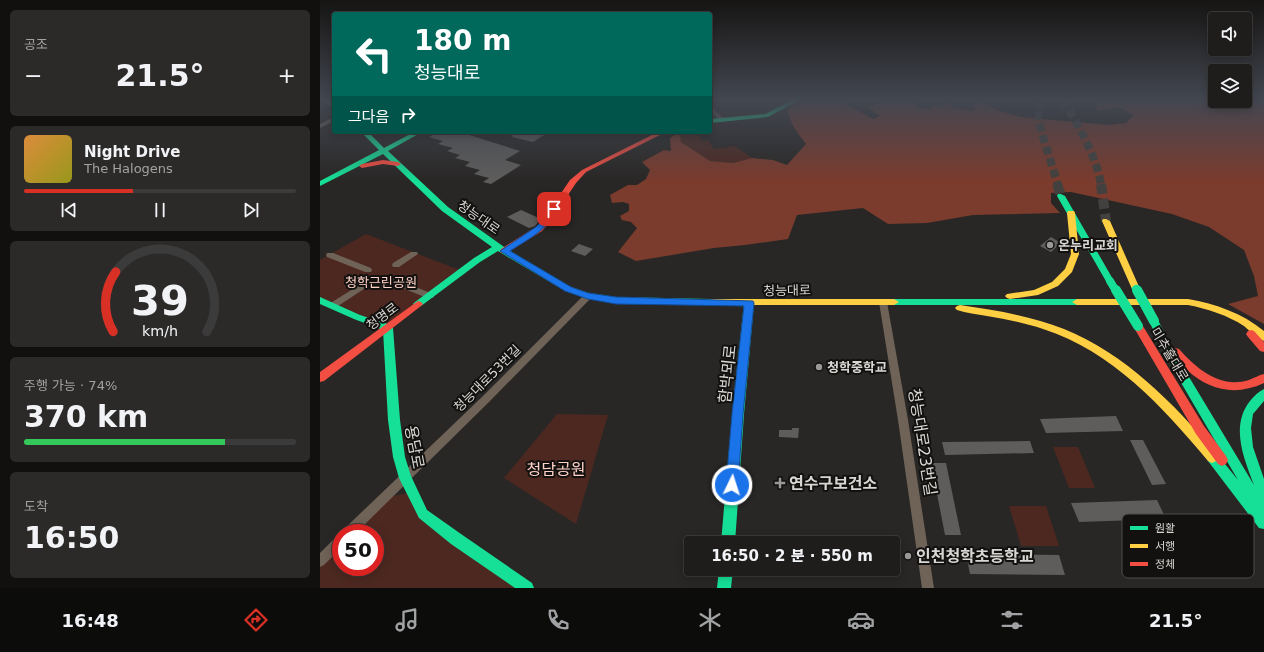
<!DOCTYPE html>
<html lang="ko">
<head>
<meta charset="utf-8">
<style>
  :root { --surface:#1f1d1c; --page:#2c2a29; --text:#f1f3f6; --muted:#a1a2a3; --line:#3c3b3b; --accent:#d93025 }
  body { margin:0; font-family:"DejaVu Sans","Noto Sans KR",sans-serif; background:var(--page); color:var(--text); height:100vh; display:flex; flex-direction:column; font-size:15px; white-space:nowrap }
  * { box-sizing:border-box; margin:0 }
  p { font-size:13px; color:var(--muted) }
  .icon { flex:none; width:22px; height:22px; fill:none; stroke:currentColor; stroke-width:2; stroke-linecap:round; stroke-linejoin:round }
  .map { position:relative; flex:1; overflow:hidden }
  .panel { display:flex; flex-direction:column; gap:10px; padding:10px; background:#11100f; width:320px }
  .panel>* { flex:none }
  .guide { position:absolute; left:12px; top:12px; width:380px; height:122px; border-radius:4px; box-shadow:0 2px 10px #0003,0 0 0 1px var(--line); background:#00695c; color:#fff; overflow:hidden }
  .controls { position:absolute; left:888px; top:12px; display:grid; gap:8px }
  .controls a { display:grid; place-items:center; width:44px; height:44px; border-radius:4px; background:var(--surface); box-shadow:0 2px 10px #0003,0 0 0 1px var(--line); font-size:20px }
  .speed { position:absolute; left:12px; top:524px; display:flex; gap:8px; font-size:20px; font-weight:700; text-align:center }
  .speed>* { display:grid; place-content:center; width:52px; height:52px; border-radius:50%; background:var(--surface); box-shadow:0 2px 10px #0003,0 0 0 1px var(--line); line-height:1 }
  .speed .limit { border:6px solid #d22; background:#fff; color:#111 }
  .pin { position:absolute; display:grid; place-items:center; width:34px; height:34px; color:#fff; margin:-17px; border-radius:8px; box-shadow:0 2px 6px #0006 }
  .me { position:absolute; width:44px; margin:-22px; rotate:4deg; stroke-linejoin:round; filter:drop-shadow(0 0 3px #0008) }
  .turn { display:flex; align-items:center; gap:14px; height:84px; padding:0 16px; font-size:18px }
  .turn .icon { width:52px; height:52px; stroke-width:2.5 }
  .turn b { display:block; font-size:28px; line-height:34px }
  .then { display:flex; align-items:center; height:38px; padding:0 16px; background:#0003; gap:8px; font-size:15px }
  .big { font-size:30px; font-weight:800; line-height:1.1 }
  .panel .widget { flex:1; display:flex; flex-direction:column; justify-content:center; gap:6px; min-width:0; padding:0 14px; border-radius:6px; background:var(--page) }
  .panel .dial { align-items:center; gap:0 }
  .dial svg { height:104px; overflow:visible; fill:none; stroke:var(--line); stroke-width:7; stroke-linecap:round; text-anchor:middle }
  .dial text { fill:var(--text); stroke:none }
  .song { display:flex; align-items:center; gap:12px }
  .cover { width:48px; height:48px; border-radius:6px; background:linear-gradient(135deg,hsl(30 70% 55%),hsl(60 70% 35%)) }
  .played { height:4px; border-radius:2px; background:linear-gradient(90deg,var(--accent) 40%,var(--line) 40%) }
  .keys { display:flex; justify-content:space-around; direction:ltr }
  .heat { display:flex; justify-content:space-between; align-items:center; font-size:22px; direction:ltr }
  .charge { height:6px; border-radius:3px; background:linear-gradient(90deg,#34c759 74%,var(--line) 0) }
  .trip { position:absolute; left:364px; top:536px; width:216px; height:40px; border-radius:4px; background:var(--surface); box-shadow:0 2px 10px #0003,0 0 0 1px var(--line); font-weight:800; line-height:40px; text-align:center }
  .menu { display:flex; height:64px; justify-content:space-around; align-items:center; background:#0c0c0b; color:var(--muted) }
  .menu .icon { width:28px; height:28px }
  .menu .current { color:var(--accent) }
  .menu b { font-size:18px; color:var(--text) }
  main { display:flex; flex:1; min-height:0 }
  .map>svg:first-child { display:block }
</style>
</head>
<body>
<main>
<section class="panel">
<div class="widget"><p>공조</p>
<div class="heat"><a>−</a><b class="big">21.5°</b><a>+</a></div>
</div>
<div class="widget">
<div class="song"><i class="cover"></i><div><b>Night Drive</b><p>The Halogens</p></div></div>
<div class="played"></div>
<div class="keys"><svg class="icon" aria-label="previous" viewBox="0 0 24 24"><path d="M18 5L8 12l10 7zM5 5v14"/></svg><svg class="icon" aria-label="pause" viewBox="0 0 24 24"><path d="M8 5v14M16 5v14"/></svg><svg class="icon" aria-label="next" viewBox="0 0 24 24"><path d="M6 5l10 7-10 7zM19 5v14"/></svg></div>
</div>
<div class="widget dial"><svg viewBox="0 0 100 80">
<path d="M14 69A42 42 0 1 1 86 69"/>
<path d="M14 69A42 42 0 0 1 16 23" stroke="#d93025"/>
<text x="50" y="56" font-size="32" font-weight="700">39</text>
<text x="50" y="72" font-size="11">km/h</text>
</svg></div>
<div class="widget"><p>주행 가능 · 74%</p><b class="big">370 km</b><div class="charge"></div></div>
<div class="widget"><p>도착</p><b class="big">16:50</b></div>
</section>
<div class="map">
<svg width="944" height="588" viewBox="0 0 944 588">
  <rect width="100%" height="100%" fill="#292725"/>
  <path fill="#4c2820" d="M 360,132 L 377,132 L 382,141 L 388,140 L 394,149 L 415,146 L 432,158 L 413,163 L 390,161 L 361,142 Z
    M 46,234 L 142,271 L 68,328 L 0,298 L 0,260 Z
    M 237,414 L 288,415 L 256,524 L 184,478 Z
    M 733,447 L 758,447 L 775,488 L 749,488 Z
    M 92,492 L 101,511 L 207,588 L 0,588 L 0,561 L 21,541 L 21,567 L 55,567 L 55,533 L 29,533 L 64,498 Z
    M 689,506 L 726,506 L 739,546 L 701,546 Z"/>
  <path fill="#7b3b2d" d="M 498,100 L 522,100 L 529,106 L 553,119 L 560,116 L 548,107 C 563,99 579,100 596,103 L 597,108 L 611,109 L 612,106 L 615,105 L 620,107 L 625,102 L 632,105 L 633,108 L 653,111 L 655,110 L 652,100 L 664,102 L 676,110 L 701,117 L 788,125 L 806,123 L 814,115 L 799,107 L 778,111 L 774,100 L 944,100 L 944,324 L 908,304 L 938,296 L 934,276 L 924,250 L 889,227 L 852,214 L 751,192 L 731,193 L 731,203 L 740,213 L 653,215 L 607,223 L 568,224 L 543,208 L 477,215 L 468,239 L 425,245 L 394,248 L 316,261 L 298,252 L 317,228 L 311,222 L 302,220 L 300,216 L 309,211 L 309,204 L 303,202 L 292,203 L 290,195 L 308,185 L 317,185 L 326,179 L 330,170 L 322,162 L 344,150 L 351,151 L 350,138 L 360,132 L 361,142 L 390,161 L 413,163 L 432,158 L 453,160 L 467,165 L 486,144 C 479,134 468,122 468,109 L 476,104 Z"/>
  <path fill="#5e5d5c" d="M 118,132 L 149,132 L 146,134 L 200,151 L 185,160 L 201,165 L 171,184 L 163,182 L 169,178 L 154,174 L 160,170 L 145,166 L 150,162 L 135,158 L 140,155 L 127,151 L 133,148 L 118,144 L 123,141 L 109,137 Z
    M 184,132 L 229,132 L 213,142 L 192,137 L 193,136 Z
    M 201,210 L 221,219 L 215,226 L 209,228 L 187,217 Z
    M 731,237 L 741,243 L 731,252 L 720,246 Z
    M 259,244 L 273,249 L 265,256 L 251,251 Z
    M 796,416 L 803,431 L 726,433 L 720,419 Z
    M 472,428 L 479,428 L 478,438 L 459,437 L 459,430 L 472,430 Z
    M 810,440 L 823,440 L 846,484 L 832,485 Z
    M 710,441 L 714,453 L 625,455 L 622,442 Z
    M 611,463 L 626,463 L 641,535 L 625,535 Z
    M 837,500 L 846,519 L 759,522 L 751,503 Z
    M 646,554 L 739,555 L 745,575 L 650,574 Z"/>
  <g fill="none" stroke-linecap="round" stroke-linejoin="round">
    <path stroke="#43413f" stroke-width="8" stroke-dasharray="8 4" stroke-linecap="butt" d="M 720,100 L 718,120 L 738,185
      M 743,100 C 758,125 777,157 781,185"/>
    <path stroke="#43413f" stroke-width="10" stroke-dasharray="10 5" stroke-linecap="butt" d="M 737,184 L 741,196
      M 781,184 L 786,221"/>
    <path fill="#6f6257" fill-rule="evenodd" d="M 390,105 L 404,119 L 404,121 L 400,121 L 390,110 Z
      M 14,117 L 14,121 L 0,128 L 0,124 Z
      M 91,252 L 97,252 L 98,254 L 79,267 L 73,267 L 72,265 L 73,263 Z
      M 7,253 L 13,253 L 51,268 L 52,270 L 51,272 L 45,272 L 7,257 L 6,255 Z
      M 71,277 L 113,294 L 114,296 L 113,298 L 107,298 L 68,282 L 67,280 Z
      M 44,282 L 48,285 L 47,287 L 15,308 L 9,308 L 8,306 L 9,304 Z
      M 268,293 L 271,294 L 272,296 L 271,298 L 169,402 L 36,533 L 22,533 L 24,529 L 163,396 L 265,294 Z
      M 563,299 L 567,302 L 588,420 L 614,588 L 602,588 L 578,420 L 559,302 Z
      M 21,534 L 21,548 L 4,565 L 0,567 L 0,553 L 17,536 Z"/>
    <path fill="#16e098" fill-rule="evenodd" d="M 1,100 L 8,100 L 14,104 L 14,108 Z
      M 473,100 L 480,100 L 448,117 L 390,123 L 390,119 L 445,114 Z
      M 41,132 L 48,132 L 64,148 L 94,132 L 102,132 L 68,151 L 128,207 L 187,249 L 251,287 L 269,293 L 296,297 L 392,299 L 397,302 L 392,305 L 296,303 L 268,299 L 245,291 L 178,251 L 160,262 L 101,306 L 95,306 L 93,304 L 95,302 L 154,258 L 172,247 L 122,211 L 63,154 L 0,186 L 0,181 L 59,150 Z
      M 738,194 L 741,194 L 745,196 L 794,281 L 793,283 L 787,283 L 737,196 Z
      M 0,297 L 40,315 L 71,325 L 73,328 L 80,420 L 85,457 L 91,476 L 107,510 L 141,534 L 212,583 L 214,588 L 195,588 L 131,544 L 99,518 L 79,478 L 73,457 L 68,420 L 63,330 L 34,319 L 0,304 Z
      M 574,299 L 757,299 L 762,302 L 757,305 L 574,305 L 569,302 Z
      M 429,300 L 434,303 L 424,414 L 415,543 L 401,543 L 412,414 L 424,303 Z
      M 834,317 L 837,318 L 854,352 L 934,485 C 924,459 910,426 930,401 C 934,396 938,392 944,389 L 944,401 L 933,414 L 931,428 L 933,447 L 944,479 L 944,529 L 939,528 L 888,461 L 886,457 L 888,453 L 892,451 L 896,453 L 918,480 L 846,357 L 829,321 L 831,318 Z
      M 399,569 L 413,569 L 411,588 L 397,588 Z"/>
    <path fill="#ffcf43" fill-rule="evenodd" d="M 748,211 L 754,211 L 755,213 L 759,254 L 752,272 L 738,286 L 718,295 L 690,299 L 687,298 L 685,296 L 687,294 L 714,290 L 732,282 L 745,269 L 751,254 L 747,213 Z
      M 783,219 L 786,219 L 790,221 L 820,289 L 819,291 L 816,292 L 812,289 L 782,221 Z
      M 392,299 L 574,299 L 579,302 L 574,305 L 392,305 L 387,302 Z
      M 757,299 L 868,299 C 896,304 922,313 944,331 L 944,341 C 936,338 930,331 924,326 C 907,315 888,309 868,305 L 757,305 L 752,302 Z
      M 640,305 C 675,310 711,316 744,329 C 806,354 853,403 896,453 L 898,457 L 896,461 L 892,463 L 888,461 C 843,407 792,351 723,329 C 705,323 686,319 667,316 C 657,314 646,313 637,310 L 635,308 L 637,306 Z"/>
    <path fill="#f24e42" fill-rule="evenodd" d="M 338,132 L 346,132 L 266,172 L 256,183 L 230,222 L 222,231 L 187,253 L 181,253 L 180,251 L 181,249 L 216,227 L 224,218 L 250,180 L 262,170 Z
      M 63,160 L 78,162 L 81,164 L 78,166 L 63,164 L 42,168 L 39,166 L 42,164 Z
      M 98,301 L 101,302 L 103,304 L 101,306 L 4,381 L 0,382 L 0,372 Z
      M 818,322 L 821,323 L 884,426 L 906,456 L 908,460 L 906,464 L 902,466 L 898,464 L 876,434 L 813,326 L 815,323 Z
      M 931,330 L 934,331 L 944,342 L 944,352 L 940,351 L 928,337 L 926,334 L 928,331 Z
      M 855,348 L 859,349 C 877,369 900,389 929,380 C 934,378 939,375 944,374 L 944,383 C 916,396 890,391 867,370 C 861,365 854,359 850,352 L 851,349 Z"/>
    <path stroke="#16e098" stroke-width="8" d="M 790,281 L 796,291
      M 816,289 L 817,291"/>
    <path stroke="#16e098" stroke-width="10" d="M 796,290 L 818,326
      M 817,290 L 834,321"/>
  </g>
  <linearGradient id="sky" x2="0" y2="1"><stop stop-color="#171514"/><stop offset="0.55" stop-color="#434751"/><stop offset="1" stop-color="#434751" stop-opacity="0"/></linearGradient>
  <rect width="944" height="182" fill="url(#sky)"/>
  <path fill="#1a73e8" stroke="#114b97" d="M 231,207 L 237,207 L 238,209 C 225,232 211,237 190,251 L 251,287 L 268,293 L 296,297 L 433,301 L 434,303 L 423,414 L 418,485 L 417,489 L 412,491 L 408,489 L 406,485 L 412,414 L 424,306 L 296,304 L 268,299 L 245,291 L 180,251 L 216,227 L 224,219 Z"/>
  <g fill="#9b9997" stroke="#12110f" stroke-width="1.5">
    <circle cx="730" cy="245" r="4"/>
    <circle cx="499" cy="367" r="4"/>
    <path d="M458 477h4v4h4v4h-4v4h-4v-4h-4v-4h4z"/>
    <circle cx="588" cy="556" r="4"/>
  </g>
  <g text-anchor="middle" stroke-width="4" stroke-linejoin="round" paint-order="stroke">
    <g font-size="13" fill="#d8d7d4" stroke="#12110f">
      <text transform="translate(159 217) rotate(35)" y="5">청능대로</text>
      <text transform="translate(467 290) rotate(-1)" y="5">청능대로</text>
      <text transform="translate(62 316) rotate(-37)" y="5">청명로</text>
      <text transform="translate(850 354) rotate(59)" y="5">미추홀대로</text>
      <text transform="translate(167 378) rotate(-45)" y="5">청능대로53번길</text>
    </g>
    <g font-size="13" font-weight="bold" fill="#d8d7d4" stroke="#12110f" text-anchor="start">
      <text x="738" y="250">온누리교회</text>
      <text x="507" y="372">청학중학교</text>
    </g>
    <g font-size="13" fill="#fed0c6" stroke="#12110f">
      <text x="61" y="287">청학근린공원</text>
    </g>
    <g font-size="16" fill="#d8d7d4" stroke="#12110f">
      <text transform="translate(407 374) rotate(-84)" y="6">함박뫼로</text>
      <text transform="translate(603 442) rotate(81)" y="6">청능대로23번길</text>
      <text transform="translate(95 447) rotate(79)" y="6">용담로</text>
    </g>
    <g font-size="16" fill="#fed0c6" stroke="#12110f">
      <text x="236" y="475">청담공원</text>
    </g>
    <g font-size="16" font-weight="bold" fill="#d8d7d4" stroke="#12110f" text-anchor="start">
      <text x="469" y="489">연수구보건소</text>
      <text x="596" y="562">인천청학초등학교</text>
    </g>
  </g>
  <rect x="802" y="514" width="132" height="64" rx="6" fill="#12110f" stroke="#4d4c4a" stroke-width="1"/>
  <rect x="810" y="526" width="18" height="4" fill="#16e098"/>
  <rect x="810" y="544" width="18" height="4" fill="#ffcf43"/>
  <rect x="810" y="562" width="18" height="4" fill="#f24e42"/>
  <g font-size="11" fill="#d8d7d4">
    <text x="835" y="532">원활</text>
    <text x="835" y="550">서행</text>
    <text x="835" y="568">정체</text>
  </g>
</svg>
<div class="controls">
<a><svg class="icon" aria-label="sound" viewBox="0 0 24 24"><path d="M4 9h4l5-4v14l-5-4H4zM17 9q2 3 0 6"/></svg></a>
<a><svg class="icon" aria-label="layers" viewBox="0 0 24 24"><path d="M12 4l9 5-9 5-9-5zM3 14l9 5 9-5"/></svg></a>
</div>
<div class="speed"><div class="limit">50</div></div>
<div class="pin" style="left:234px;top:209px;background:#d93025"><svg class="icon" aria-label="arrive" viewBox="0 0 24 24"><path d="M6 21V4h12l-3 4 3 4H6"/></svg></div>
<svg class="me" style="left:412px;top:485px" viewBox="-20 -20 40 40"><circle r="17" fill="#1a73e8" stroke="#fff" stroke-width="3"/><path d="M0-11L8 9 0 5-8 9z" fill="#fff"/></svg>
<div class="trip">16:50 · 2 분 · 550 m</div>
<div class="guide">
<div class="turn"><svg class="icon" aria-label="left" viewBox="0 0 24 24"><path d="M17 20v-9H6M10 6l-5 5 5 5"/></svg><div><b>180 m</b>청능대로</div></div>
<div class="then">그다음<svg class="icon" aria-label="right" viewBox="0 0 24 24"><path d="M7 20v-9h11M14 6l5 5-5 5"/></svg></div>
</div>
</div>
</main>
<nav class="menu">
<b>16:48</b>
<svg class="icon current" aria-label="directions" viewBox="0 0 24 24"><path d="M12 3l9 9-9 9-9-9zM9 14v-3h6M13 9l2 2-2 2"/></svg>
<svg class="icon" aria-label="music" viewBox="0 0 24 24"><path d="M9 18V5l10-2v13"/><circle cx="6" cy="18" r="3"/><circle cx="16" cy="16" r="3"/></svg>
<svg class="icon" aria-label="phone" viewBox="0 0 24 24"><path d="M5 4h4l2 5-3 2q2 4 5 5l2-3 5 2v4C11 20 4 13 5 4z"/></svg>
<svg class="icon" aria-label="climate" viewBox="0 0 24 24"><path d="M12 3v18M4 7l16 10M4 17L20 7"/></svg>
<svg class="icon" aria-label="car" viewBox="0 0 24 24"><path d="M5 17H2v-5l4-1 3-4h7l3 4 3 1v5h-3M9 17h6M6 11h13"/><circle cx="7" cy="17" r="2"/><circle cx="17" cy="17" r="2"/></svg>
<svg class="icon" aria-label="filters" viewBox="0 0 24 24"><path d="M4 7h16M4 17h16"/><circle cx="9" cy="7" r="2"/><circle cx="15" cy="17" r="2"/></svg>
<b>21.5°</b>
</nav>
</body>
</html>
